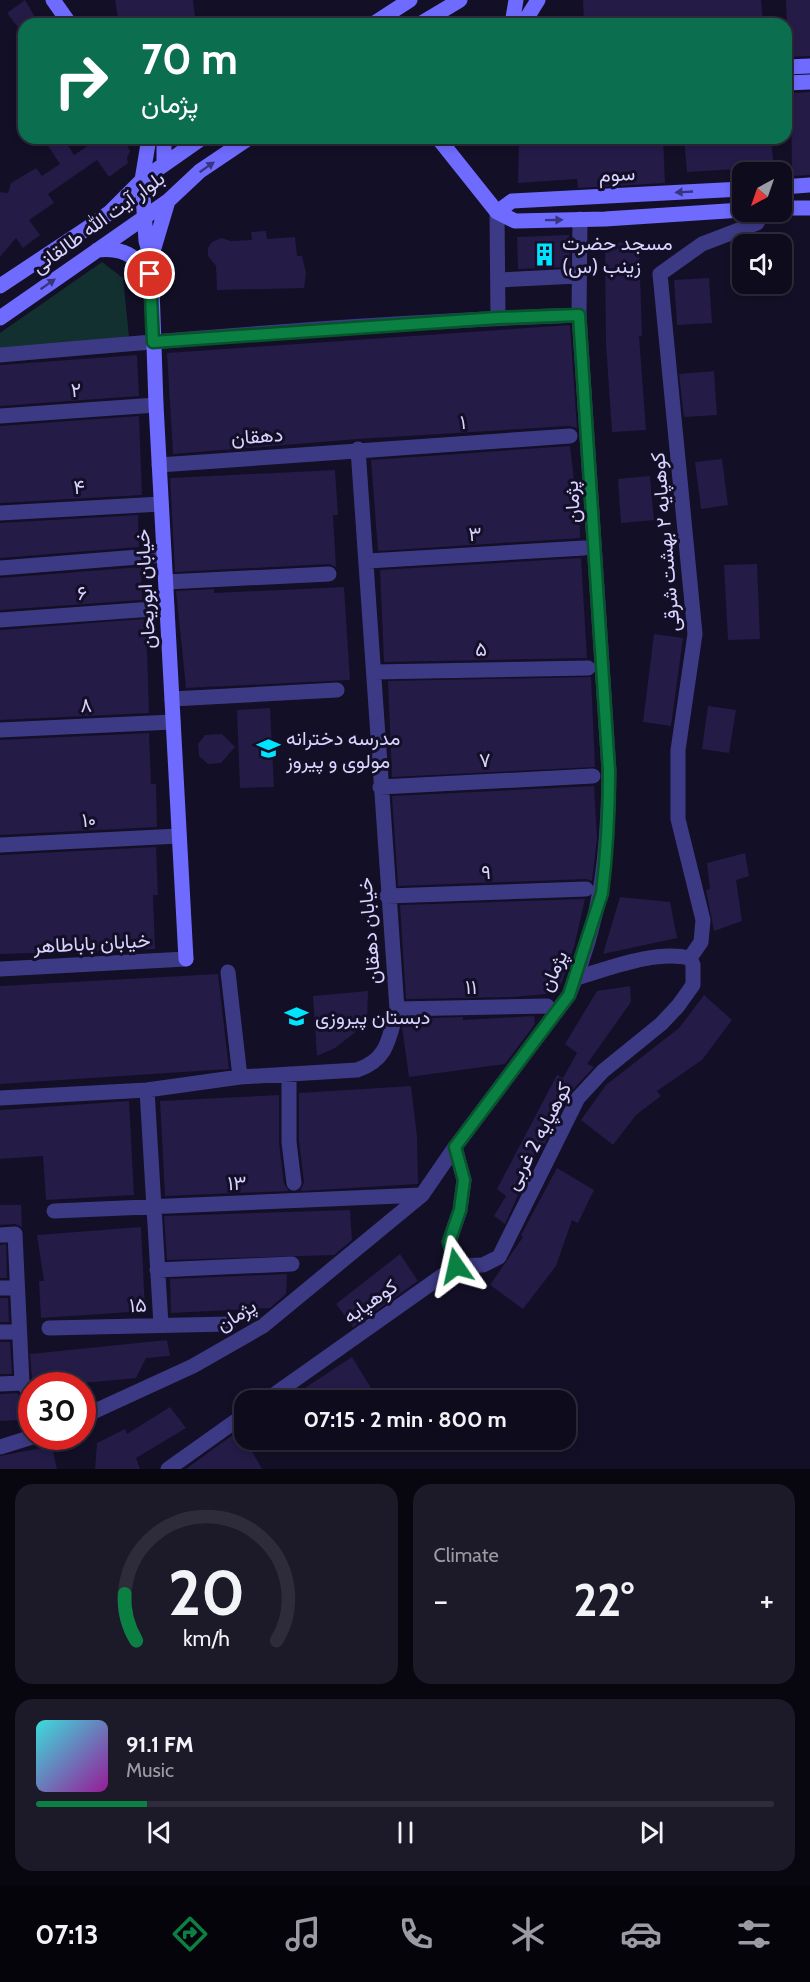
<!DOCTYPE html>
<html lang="en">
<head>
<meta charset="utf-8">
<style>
  :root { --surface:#0e0b1c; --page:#1c1929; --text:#f1f3f6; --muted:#9b9ba3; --line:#2e2b3b; --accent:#0b8043 }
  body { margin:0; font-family:Cabin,Vazirmatn,sans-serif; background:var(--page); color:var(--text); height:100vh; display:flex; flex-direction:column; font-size:22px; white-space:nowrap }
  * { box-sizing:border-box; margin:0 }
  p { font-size:20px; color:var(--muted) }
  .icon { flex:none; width:33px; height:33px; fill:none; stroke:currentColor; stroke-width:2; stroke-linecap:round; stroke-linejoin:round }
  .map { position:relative; height:1469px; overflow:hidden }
  .panel { display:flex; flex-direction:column; gap:15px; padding:15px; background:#08060f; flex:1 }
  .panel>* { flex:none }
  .guide { position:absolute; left:18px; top:18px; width:774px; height:126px; border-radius:18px; box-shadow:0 3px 9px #0003,0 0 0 2px var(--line); background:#0b6e4f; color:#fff; overflow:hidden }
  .needle { width:39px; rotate:220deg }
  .fabs { position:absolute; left:732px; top:162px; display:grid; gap:12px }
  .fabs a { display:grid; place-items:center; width:60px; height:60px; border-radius:12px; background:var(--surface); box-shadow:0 3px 9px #0003,0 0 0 2px var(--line); font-size:30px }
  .speed { position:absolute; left:18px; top:1372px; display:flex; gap:12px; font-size:30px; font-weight:700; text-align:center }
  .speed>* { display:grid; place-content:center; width:78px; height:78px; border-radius:50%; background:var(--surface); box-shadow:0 3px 9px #0003,0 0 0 2px var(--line); line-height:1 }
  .speed .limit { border:9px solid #d22; background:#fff; color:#111 }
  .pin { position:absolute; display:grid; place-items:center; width:51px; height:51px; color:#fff; margin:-26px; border:3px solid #fff; border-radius:50%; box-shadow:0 2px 6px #0007 }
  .me { position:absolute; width:66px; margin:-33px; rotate:349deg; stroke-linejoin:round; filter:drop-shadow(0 0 4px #0008) }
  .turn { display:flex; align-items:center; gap:21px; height:126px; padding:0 24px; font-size:27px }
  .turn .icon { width:78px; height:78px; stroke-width:2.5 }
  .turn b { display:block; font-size:42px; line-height:51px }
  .big { font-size:45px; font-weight:700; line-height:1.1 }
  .panel .card { flex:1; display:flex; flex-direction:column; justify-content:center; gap:9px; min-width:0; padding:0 21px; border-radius:18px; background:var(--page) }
  .panel .dial { align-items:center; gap:0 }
  .dial svg { height:156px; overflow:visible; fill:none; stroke:var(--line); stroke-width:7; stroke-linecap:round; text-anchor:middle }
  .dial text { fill:var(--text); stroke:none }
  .song { display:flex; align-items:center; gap:18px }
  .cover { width:72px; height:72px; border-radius:9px; background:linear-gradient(135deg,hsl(180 70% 55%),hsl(300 70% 35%)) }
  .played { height:6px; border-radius:3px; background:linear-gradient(90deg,var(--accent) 15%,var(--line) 15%) }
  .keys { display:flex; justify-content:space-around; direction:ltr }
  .heat { display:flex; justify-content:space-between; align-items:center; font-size:33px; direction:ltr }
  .panel .tiles { flex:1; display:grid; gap:15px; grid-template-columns:1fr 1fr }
  .card:last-child { grid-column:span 2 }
  .trip { position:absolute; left:234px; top:1390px; width:342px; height:60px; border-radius:18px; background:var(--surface); box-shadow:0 3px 9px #0003,0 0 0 2px var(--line); font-weight:700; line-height:60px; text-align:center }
  .tab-bar { display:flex; height:96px; justify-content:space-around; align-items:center; background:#06040b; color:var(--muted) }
  .tab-bar .icon { width:42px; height:42px }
  .tab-bar .on { color:var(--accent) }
  .tab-bar b { font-size:27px; color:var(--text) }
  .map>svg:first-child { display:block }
</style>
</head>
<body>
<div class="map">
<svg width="810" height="1469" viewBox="0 0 810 1469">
  <rect width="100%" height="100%" fill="#130f26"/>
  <path fill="#12302f" d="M 102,262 L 123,278 L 129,337 L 0,353 L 0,333 Z"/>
  <path fill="#241b47" d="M 25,0 L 39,24 L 24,24 L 24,35 L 7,13 Z
    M 115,0 L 193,0 L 195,17 L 175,19 L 176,24 L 119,24 Z
    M 583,0 L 761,0 L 763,24 L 584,24 Z
    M 786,0 L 810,0 L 810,56 L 788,57 Z
    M 810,92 L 810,175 L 792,176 L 791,93 Z
    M 43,138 L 63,138 L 74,155 L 92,143 L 89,138 L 113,138 L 118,146 L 125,141 L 130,151 L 127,158 L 128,163 L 109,177 L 97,160 L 48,194 L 54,203 L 29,220 L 40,235 L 23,248 L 16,238 L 0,257 L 0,192 L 8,193 L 11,183 L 36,168 L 42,176 L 60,164 Z
    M 525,138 L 663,138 L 665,183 L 578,188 L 577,179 L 518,183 L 519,143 Z
    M 684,138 L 771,138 L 774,167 L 687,172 Z
    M 266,231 L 267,239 L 295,237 L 297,256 L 302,256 L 306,273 L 304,288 L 217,290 L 216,266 L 208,256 L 208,248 L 212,242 L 221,238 L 231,241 L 252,240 L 251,232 Z
    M 569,235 L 570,267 L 518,269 L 517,237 Z
    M 639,242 L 642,336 L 639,336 L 646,430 L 612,432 L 606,344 L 605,243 Z
    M 709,278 L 712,323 L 677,325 L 674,280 Z
    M 570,325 L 577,428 L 569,426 L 358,439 L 173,454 L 167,353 Z
    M 137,355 L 139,396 L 0,406 L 0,365 Z
    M 714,371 L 717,415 L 684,417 L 679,374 Z
    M 139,416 L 142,495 L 0,503 L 0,426 Z
    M 570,446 L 576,496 L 579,496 L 580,538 L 378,551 L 371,460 Z
    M 722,459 L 728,505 L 701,509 L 695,462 Z
    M 335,470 L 338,515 L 333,515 L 336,567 L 329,564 L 175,572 L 170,478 Z
    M 650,476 L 654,520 L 621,523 L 618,479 Z
    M 138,515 L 139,547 L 0,558 L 0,523 Z
    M 581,558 L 587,658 L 384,662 L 380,570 Z
    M 757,564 L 760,639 L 728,640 L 724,565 Z
    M 141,567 L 142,600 L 0,610 L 0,578 Z
    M 344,587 L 350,680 L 186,688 L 176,591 L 214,589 L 214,593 Z
    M 143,619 L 146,622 L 149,713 L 0,720 L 0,630 Z
    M 654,634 L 683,638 L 671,726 L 643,722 Z
    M 591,677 L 595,767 L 392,777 L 388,681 Z
    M 708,706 L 736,710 L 729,753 L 702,749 Z
    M 270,708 L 274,787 L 240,788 L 237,710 Z
    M 149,733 L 151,784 L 156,784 L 157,827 L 0,835 L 0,740 Z
    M 222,734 L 235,747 L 221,763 L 208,764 L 199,756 L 198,744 L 205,735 Z
    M 594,786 L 597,838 L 592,881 L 586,879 L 398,886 L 392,796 Z
    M 156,847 L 158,895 L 153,895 L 155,949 L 0,954 L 0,855 Z
    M 745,853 L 749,876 L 736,880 L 742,921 L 714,931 L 706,890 L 710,889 L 707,863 Z
    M 620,897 L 670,902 L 677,938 L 603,954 Z
    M 585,899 L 574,947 L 558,993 L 512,997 L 406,999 L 400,905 Z
    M 218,974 L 229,1069 L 0,1084 L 0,986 Z
    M 630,986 L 631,1002 L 587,1064 L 594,1067 L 569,1094 L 544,1145 L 540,1146 L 505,1224 L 494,1216 L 506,1196 L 497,1189 L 557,1075 L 563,1078 L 577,1053 L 565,1044 L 597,991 Z
    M 368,991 L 367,1023 L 335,1048 L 317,1056 L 313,996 Z
    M 704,995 L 732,1020 L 702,1060 L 657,1091 L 661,1096 L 636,1115 L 613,1145 L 581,1120 L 606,1085 L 679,1028 Z
    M 534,1016 L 535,1024 L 505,1064 L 409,1077 L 402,1027 L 403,1024 L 409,1023 L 408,1019 L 463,1017 L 463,1020 Z
    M 411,1086 L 417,1136 L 418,1184 L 300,1191 L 304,1182 L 299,1141 L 299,1093 Z
    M 279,1095 L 279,1143 L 284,1184 L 289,1191 L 165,1196 L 160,1101 Z
    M 129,1101 L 134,1195 L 46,1200 L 43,1156 L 0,1159 L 0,1110 Z
    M 557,1168 L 594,1190 L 578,1223 L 572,1220 L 556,1266 L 523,1309 L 490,1285 L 523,1237 L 521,1235 Z
    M 0,1205 L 21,1205 L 22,1227 L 15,1224 L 0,1225 Z
    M 350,1210 L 352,1240 L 334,1255 L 167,1260 L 164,1216 Z
    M 141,1227 L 145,1311 L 41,1318 L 39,1281 L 44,1281 L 37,1235 Z
    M 6,1244 L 7,1278 L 0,1278 L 0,1245 Z
    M 400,1254 L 418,1281 L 353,1327 L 336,1304 Z
    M 287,1274 L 286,1294 L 270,1308 L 171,1313 L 170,1279 Z
    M 0,1298 L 8,1298 L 9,1322 L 0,1322 Z
    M 167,1340 L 170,1356 L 146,1358 L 136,1378 L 50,1386 L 38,1386 L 32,1379 L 30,1354 Z
    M 0,1342 L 10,1342 L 12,1374 L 0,1374 Z
    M 352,1357 L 374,1393 L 362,1401 L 285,1401 Z
    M 18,1393 L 22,1420 L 0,1421 L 0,1394 Z
    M 170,1407 L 186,1428 L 136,1458 L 140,1469 L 95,1469 L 97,1443 L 125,1429 L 127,1434 Z
    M 240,1430 L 262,1469 L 186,1469 L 213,1449 Z
    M 52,1446 L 57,1469 L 0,1469 L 0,1456 Z"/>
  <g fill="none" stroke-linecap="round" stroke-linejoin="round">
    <path stroke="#3d3a85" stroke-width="15" d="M 497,212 L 498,318
      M 498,280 L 578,276
      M 0,355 C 192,338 386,322 579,315
      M 0,416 L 156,405
      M 159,465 L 570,436
      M 0,513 L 161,504
      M 368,561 L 584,548
      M 0,568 L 164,555
      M 166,582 L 329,574
      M 0,620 L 167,608
      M 374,672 L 588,668
      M 172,699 L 337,690
      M 0,730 L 173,722
      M 380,787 L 593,776
      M 0,845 L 179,836
      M 387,896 L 586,889
      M 690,958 L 701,942 L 703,920 L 678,819 L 678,750 L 695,634 L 660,274 L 702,244 L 757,223 L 763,212
      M 0,969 L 186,959
      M 228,972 L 240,1077
      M 576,978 C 611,968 654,950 690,958
      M 397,1009 L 547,1006
      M 289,1074 L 289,1142 L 294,1183
      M 147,1090 L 161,1325
      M 0,1098 L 147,1090 L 240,1077 L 357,1070 C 388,1060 389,1038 397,1009 L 358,449
      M 54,1211 L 422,1195
      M 0,1235 L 15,1234 L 22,1383
      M 456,1266 L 483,1265 L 499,1257 L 578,1098 L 603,1071 L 661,1024 L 678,1006 L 693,985 L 693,965 L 690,958
      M 157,1270 L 292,1264
      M 0,1288 L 17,1288
      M 49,1328 L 229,1324
      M 0,1332 L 19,1332
      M 0,1384 L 22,1383 L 32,1394
      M 265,1401 L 456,1266 L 449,1242 L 460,1210 L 464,1180 L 455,1147
      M 82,1417 L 193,1366 L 263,1326 L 422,1195 L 455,1147 L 569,995 C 602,917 608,854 609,771 L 579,315 L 580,219
      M 0,1447 L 32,1437
      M 168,1469 L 244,1415"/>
    <path stroke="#6f6bff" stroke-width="15" d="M 53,0 L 70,24
      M 373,24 L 410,0
      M 420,24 L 460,0
      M 512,24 L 516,0
      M 523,24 L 538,0
      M 786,67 L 810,66
      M 786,83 L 810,82
      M 149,138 L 142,180 L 146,241 L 151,258 L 156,405 L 186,959
      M 438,138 L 497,212 L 515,221 L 605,219 L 742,210
      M 164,163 L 164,138
      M 782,187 L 810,185
      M 782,208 L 810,208
      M 497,212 L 512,201 L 742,189
      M 97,250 C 121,247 140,255 147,279
      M 151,258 L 168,201
      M 0,286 L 89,227 L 109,213 L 142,180 L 202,138
      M 0,318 L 168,201 L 200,171 L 249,138"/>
  </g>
  <defs><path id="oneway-solid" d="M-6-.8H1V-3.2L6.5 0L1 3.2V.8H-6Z" transform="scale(1.5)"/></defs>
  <g fill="#38347d">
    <use href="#oneway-solid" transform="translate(207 167) rotate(-35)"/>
    <use href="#oneway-solid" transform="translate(684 192) rotate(177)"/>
    <use href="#oneway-solid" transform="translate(554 220) rotate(-1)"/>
    <use href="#oneway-solid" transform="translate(48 284) rotate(-35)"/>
  </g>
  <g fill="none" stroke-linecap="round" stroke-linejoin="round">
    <defs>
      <path id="route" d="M 150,274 L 153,342 L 498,318 L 579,315 L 609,771 C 609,812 607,852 602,893 L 569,995 L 455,1147 L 464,1180 L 460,1210 L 449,1242 L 456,1266"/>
    </defs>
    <use href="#route" stroke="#07532c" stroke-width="15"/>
    <use href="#route" stroke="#0b8043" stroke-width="10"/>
  </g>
  <defs>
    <symbol id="building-bare" viewBox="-9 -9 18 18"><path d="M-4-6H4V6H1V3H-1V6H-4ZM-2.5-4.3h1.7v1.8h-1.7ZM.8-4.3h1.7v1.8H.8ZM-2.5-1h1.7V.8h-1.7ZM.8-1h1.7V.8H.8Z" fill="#00e5ff" stroke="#130f26" stroke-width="2.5" paint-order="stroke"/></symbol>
    <symbol id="school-bare" viewBox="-9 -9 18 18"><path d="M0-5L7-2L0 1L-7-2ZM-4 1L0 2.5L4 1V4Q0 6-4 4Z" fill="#00e5ff" stroke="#130f26" stroke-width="2.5" paint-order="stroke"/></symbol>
  </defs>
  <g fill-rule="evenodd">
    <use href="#building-bare" x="528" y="238" width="33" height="33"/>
    <use href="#school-bare" x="252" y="732" width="33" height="33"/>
    <use href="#school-bare" x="280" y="1000" width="33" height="33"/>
  </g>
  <g text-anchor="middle" stroke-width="6" stroke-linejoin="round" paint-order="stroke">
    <g font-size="20" fill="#d9d4ff" stroke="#130f26">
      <text transform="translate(617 174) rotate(-3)" y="7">سوم</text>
      <text transform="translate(98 222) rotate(-36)" y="7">بلوار آیت الله طالقانی</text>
      <text transform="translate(76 390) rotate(-4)" y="7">۲</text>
      <text transform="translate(463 422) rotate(-4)" y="7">۱</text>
      <text transform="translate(257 436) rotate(-4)" y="7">دهقان</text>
      <text transform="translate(79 487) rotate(-3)" y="7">۴</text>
      <text transform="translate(572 502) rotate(-94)" y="7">پژمان</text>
      <text transform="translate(475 534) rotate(-3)" y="7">۳</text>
      <text transform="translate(665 542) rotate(-95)" y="7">کوهپایه ۲ بهشت شرقی</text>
      <text transform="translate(145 589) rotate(-93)" y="7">خیابان ابوریحان</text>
      <text transform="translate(82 593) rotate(-4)" y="7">۶</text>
      <text transform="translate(481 649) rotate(-1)" y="7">۵</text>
      <text transform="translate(86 705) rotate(-3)" y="7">۸</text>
      <text transform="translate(485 760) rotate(-3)" y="7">۷</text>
      <text transform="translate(89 820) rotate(-3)" y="7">۱۰</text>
      <text transform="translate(486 872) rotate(-2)" y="7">۹</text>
      <text transform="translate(369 931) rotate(-95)" y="7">خیابان دهقان</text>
      <text transform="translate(92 943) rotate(-3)" y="7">خیابان باباطاهر</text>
      <text transform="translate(553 971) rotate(-66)" y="7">پژمان</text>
      <text transform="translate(471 987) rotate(-1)" y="7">۱۱</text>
      <text transform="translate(538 1136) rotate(-62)" y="7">کوهپایه 2 غربی</text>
      <text transform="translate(237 1183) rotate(-2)" y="7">۱۳</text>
      <text transform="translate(370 1301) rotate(-35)" y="7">کوهپایه</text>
      <text transform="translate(138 1305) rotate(-2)" y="7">۱۵</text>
      <text transform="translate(236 1315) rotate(-32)" y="7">پژمان</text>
    </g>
    <g font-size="20" fill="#d9d4ff" stroke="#130f26" text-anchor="start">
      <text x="562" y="250">مسجد حضرت<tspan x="562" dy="23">زینب (س)</tspan></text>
      <text x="286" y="745">مدرسه دخترانه<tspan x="286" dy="23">مولوی و پیروز</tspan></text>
      <text x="315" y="1024">دبستان پیروزی</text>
    </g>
  </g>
</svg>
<div class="fabs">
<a><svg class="needle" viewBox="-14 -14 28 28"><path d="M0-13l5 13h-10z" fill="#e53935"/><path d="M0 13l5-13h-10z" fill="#9b9ba3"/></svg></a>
<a><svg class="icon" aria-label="sound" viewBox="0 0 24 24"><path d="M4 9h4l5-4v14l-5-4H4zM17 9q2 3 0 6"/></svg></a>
</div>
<div class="speed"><div class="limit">30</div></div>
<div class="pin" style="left:150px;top:274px;background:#d93025"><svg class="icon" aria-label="arrive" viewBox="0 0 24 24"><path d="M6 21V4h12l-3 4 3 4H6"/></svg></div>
<svg class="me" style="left:456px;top:1266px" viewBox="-20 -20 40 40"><path d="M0-17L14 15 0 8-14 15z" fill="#0b8043" stroke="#fff" stroke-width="4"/></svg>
<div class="trip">07:15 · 2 min · 800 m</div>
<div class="guide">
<div class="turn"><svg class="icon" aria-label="right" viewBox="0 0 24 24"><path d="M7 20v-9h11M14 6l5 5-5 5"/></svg><div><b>70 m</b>پژمان</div></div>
</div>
</div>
<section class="panel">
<div class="tiles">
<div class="card dial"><svg viewBox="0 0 100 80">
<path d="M14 69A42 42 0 1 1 86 69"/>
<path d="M14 69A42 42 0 0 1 8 45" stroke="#0b8043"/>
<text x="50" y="56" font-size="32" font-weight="700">20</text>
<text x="50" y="72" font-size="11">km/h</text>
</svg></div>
<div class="card"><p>Climate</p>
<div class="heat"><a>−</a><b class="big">22°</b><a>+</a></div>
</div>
<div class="card">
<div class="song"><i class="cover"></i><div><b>91.1 FM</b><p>Music</p></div></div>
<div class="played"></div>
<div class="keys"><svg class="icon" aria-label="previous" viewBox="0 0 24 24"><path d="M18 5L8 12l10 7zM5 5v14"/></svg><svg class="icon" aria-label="pause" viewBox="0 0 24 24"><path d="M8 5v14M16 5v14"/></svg><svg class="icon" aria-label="next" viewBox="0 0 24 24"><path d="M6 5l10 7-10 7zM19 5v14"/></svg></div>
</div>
</div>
</section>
<nav class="tab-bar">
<b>07:13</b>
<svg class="icon on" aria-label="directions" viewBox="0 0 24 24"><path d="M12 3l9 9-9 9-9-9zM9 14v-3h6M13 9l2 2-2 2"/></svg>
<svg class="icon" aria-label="music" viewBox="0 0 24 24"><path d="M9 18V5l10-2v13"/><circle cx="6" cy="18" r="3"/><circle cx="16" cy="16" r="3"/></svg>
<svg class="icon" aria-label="phone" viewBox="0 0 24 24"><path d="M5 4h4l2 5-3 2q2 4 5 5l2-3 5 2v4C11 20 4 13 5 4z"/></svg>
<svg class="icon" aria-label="climate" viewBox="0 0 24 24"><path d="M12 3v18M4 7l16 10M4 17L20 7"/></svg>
<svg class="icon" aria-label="car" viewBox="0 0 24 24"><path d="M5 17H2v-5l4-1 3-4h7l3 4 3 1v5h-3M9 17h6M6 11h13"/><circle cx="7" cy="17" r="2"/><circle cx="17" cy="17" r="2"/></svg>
<svg class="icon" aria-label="filters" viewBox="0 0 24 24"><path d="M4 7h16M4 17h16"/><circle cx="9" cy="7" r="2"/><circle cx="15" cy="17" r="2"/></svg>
</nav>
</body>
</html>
